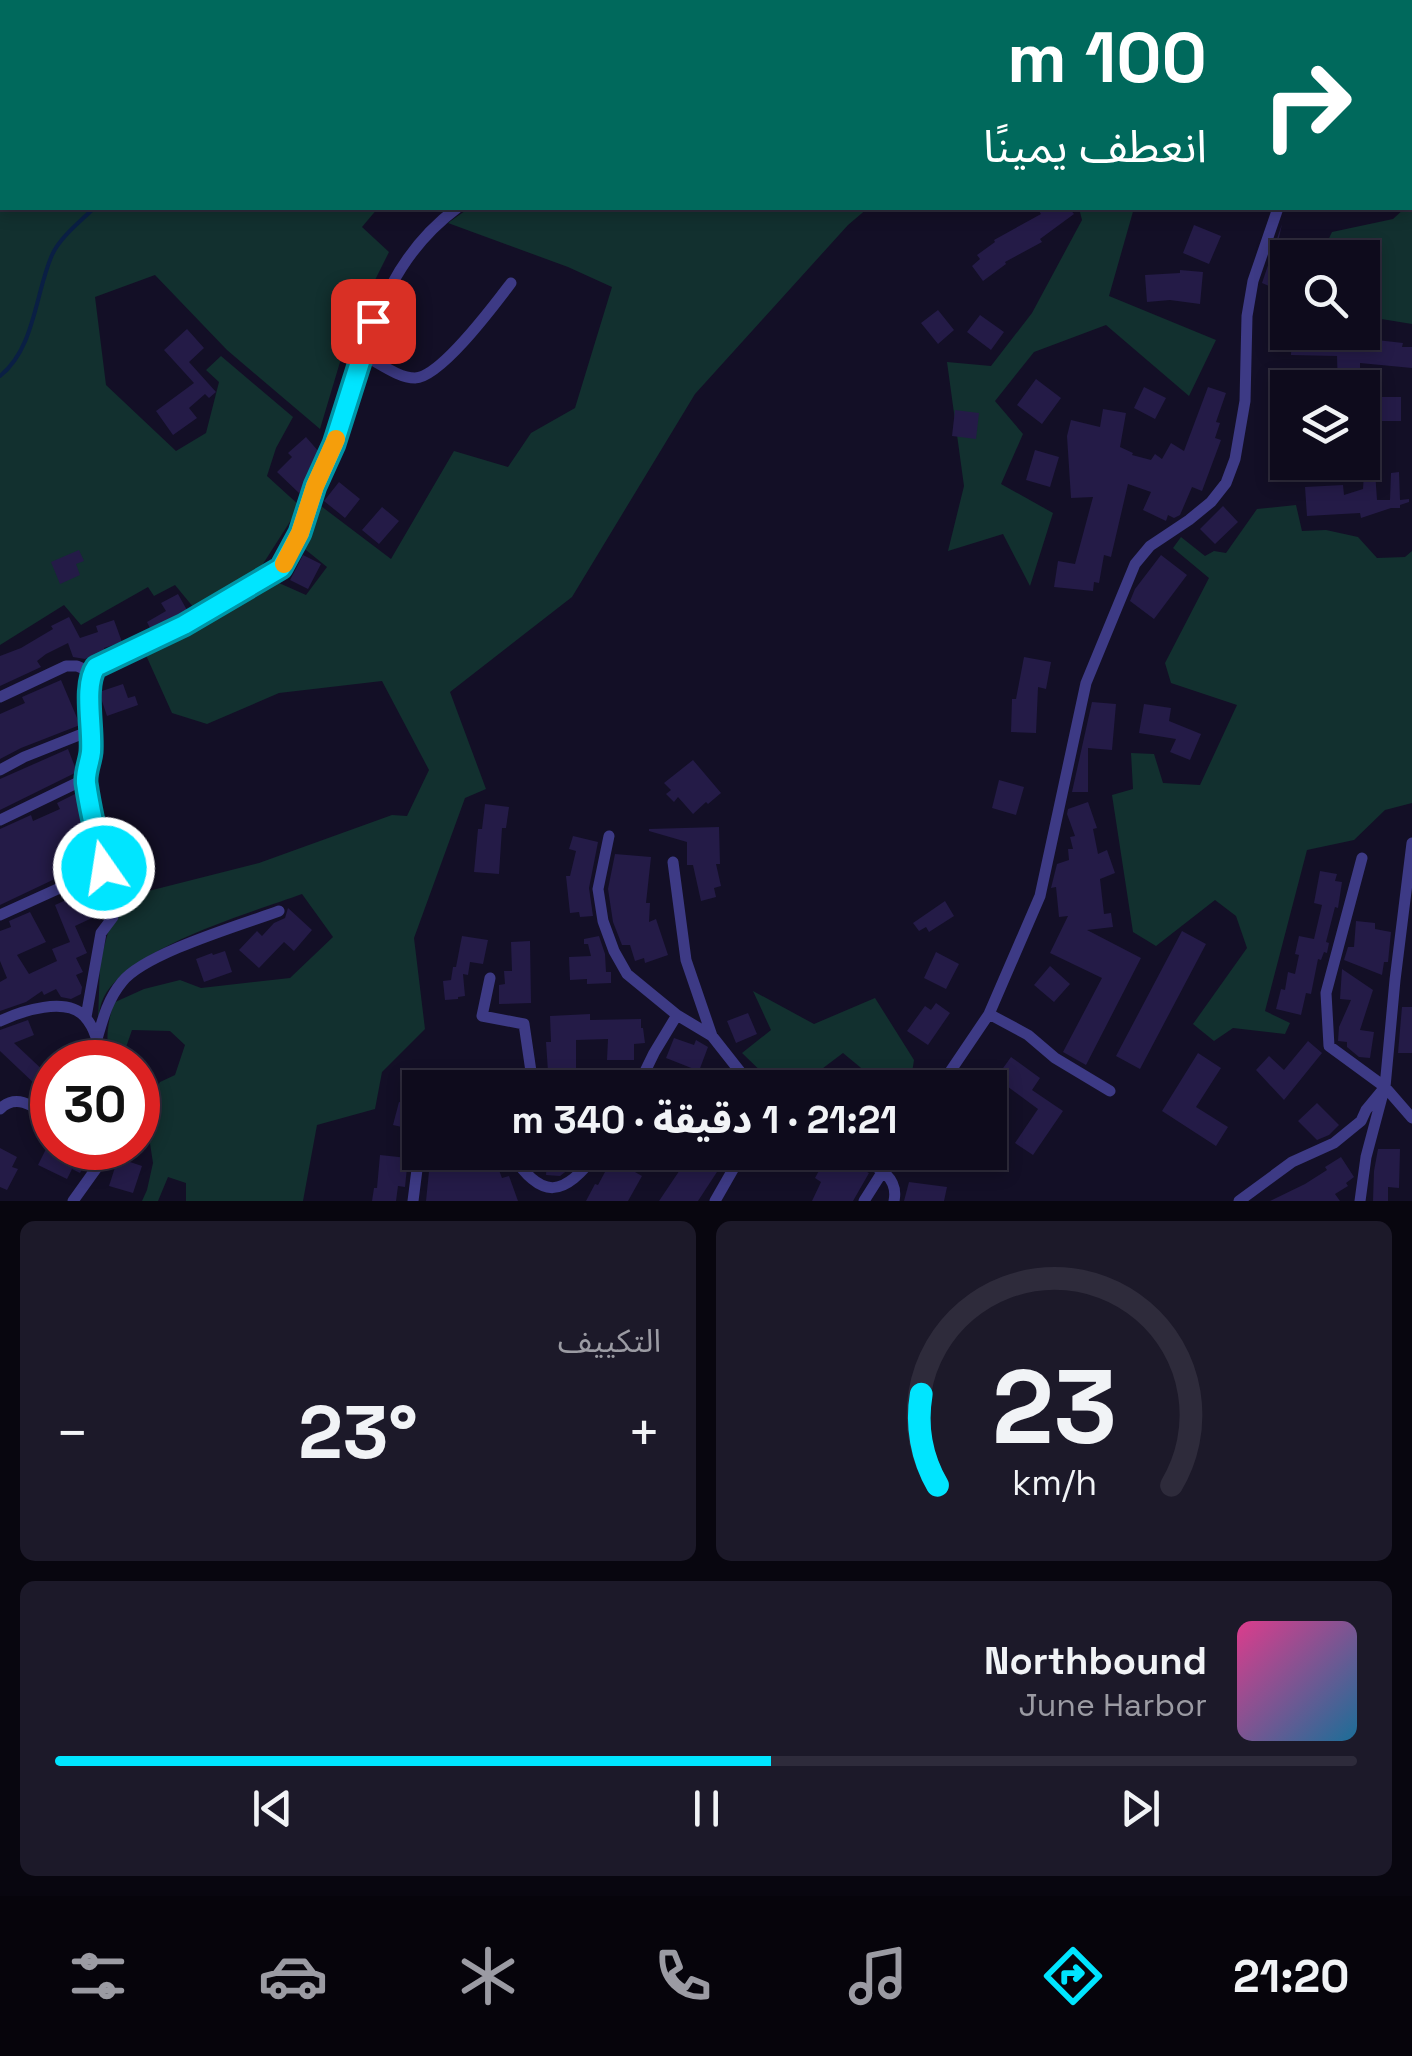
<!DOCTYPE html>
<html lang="ar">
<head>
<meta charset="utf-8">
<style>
  :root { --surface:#0e0b1c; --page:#1c1929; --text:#f1f3f6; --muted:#9b9ba3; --line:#2e2b3b; --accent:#00e5ff }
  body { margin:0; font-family:"Space Grotesk","Noto Sans Arabic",sans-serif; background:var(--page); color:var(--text); direction:rtl; height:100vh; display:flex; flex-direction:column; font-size:38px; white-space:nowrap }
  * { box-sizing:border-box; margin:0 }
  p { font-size:32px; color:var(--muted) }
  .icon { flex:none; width:55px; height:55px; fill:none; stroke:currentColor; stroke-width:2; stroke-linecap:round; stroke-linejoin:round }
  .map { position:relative; height:1201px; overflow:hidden; direction:ltr }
  .panel { display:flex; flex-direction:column; gap:20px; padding:20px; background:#08060f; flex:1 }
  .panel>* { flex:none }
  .hud { position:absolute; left:0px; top:0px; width:1412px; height:210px; box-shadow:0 5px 15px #0003,0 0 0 2px var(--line); direction:rtl; background:#00695c; color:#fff; overflow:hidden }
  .fabs { position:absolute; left:1270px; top:240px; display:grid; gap:20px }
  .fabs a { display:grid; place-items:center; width:110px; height:110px; border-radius:0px; background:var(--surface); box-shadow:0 5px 15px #0003,0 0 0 2px var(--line); font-size:50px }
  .speed { position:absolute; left:30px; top:1040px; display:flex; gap:20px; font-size:50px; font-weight:700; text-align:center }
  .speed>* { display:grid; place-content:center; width:130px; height:130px; border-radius:50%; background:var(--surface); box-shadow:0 5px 15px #0003,0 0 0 2px var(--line); line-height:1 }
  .speed .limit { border:15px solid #d22; background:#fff; color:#111 }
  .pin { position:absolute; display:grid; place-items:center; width:85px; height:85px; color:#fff; margin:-42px; border-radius:20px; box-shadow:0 5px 15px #0006 }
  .me { position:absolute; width:110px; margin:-55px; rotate:347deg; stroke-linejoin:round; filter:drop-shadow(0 0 8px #0008) }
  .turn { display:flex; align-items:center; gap:35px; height:210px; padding:0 40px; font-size:45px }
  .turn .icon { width:130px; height:130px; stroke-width:2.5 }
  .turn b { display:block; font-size:70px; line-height:85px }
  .big { font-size:75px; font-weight:800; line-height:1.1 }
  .panel .widget { flex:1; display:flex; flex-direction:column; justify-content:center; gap:15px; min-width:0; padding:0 35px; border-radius:15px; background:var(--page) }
  .panel .dial { align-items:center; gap:0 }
  .dial svg { height:260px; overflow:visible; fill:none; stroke:var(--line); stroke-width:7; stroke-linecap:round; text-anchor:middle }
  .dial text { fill:var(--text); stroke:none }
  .song { display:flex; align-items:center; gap:30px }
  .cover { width:120px; height:120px; border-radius:15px; background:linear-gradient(135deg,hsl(330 70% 55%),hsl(200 70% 35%)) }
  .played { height:10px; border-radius:5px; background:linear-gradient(90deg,var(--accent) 55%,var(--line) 55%) }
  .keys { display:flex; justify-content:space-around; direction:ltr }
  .heat { display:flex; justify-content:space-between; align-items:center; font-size:55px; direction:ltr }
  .panel .tiles { flex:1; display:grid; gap:20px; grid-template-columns:1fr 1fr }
  .widget:last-child { grid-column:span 2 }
  .trip { position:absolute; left:402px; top:1070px; width:605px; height:100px; border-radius:0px; background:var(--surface); box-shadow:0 5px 15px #0003,0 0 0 2px var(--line); font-weight:800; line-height:100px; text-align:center; direction:rtl }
  .dock { display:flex; height:160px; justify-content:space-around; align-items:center; background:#06040b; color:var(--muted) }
  .dock .icon { width:70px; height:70px }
  .dock .active { color:var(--accent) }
  .dock b { font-size:45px; color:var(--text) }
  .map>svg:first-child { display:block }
</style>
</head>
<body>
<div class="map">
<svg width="1412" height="1201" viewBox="0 0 1412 1201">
  <rect width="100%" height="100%" fill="#130f26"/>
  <path fill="#12302f" d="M 0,0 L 718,0 L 714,2 L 2,2 L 2,208 L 378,208 L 362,227 L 389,252 L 349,332 L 320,429 L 227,350 L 155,275 L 95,297 L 106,385 L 176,451 L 206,433 L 219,382 L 206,370 L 221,356 L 293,417 L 276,448 L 267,476 L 300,506 L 254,578 L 194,608 L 175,585 L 154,596 L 148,587 L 81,625 L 64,605 L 0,645 Z
    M 1412,201 L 1412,324 L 1363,316 L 1362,258 L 1320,257 L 1332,232 L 1393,219 L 1405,208 L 1410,208 Z
    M 469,208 L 868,208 L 848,225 L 695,394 L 572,597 L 450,692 L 486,789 L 465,798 L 414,938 L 425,1029 L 382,1072 L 375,1109 L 317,1125 L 303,1201 L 186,1201 L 186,1183 L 168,1177 L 158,1201 L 142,1201 L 147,1190 L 153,1163 L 145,1111 L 160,1082 L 175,1075 L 185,1045 L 170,1031 L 132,1030 L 124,1053 L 110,1052 C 104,1036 110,1019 113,1003 L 144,989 L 180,980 L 201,988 L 290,978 L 333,937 L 302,894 C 250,913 127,948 103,999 C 100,1005 99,1014 98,1022 L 100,962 L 117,899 L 259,863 L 392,815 L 407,816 L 429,770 L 382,681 L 279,693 L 207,724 L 172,713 L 145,653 L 279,583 L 306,595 L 327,567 L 301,546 L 317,503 L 391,559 L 454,451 L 508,467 L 531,433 L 575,408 L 612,287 L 568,267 L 448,223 Z
    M 1079,208 L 1134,208 L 1109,296 L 1216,340 L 1189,396 L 1106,325 L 1034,352 L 995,401 L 1023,434 L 1001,484 L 1053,513 L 1030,586 L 1003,534 L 948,551 L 964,486 L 947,362 L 991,366 L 1032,313 L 1082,220 Z
    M 1296,505 L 1302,531 L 1326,530 L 1358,537 L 1377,558 L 1405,557 L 1412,551 L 1412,803 L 1385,810 L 1354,840 L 1307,850 L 1265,1011 L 1290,1023 L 1285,1034 L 1233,1028 L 1214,1041 L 1193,1024 L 1247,948 L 1236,916 L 1215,900 L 1156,946 L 1133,932 L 1112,795 L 1133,789 L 1131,753 L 1154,754 L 1163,783 L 1200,785 L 1237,705 L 1171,683 L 1165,663 L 1209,578 L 1173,548 L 1181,537 L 1205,556 L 1214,551 L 1226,553 L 1257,509 Z
    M 753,991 L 814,1024 L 875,998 L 914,1060 L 912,1073 L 922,1084 L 919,1087 L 884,1087 L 843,1053 L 798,1087 L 777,1087 L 742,1053 L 771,1030 Z"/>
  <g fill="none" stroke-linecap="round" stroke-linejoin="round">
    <path stroke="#0a1f44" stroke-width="4" d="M 254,2 L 255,0
      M 0,376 C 35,348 35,294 52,255 C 60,237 81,221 94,208"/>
  </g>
  <path fill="#241b47" d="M 1044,208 L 1069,208 L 1074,214 L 1040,239 L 1042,242 L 1005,262 L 1006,264 L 983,281 L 972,266 L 980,259 L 977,255 L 995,242 L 994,240 L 1041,214 L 1039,211 Z
    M 1282,224 L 1278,242 L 1291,247 L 1284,265 L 1282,264 L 1269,286 L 1262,283 Z
    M 1194,225 L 1221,236 L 1209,264 L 1183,253 Z
    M 1180,270 L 1203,272 L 1200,304 L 1170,300 L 1147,302 L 1145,275 L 1180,273 Z
    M 938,310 L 954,330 L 938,344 L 921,323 Z
    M 980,315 L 1004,332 L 991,350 L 967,332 Z
    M 187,329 L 204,348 L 189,362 L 216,392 L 209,398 L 205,394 L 189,408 L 197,418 L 173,435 L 156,411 L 194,383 L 164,350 Z
    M 1292,334 L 1329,335 L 1330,342 L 1368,339 L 1403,343 L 1402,347 L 1412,347 L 1412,368 L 1360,363 L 1360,388 L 1338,388 L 1337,356 L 1291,355 Z
    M 1036,379 L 1061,398 L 1042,424 L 1017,405 Z
    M 1144,387 L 1166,398 L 1155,419 L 1134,408 Z
    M 1208,387 L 1226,393 L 1216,422 L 1220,423 L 1215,438 L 1221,440 L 1202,491 L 1192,487 L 1180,515 L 1174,518 L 1168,515 L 1166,521 L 1143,510 L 1151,492 L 1128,484 L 1111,557 L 1104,555 L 1099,583 L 1094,582 L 1093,591 L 1054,587 L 1058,561 L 1075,564 L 1093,497 L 1071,498 L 1067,436 L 1071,420 L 1100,427 L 1103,409 L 1126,413 L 1120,447 L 1133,453 L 1132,455 L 1151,460 L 1155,454 L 1162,459 L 1171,443 L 1184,451 Z
    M 1362,397 L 1401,397 L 1401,421 L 1362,421 Z
    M 955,410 L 979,413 L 976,439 L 952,436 Z
    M 306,437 L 319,452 L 307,474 L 310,476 L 306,486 L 299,493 L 277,472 L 292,457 L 288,453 Z
    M 1366,442 L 1373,442 L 1377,500 L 1390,500 L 1391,473 L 1399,472 L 1400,500 L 1409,499 L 1409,502 L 1400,505 L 1400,508 L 1391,508 L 1361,518 L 1360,513 L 1307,516 L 1305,487 L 1343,485 L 1344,495 L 1363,489 Z
    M 1035,450 L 1059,457 L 1050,487 L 1026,480 Z
    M 339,482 L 360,499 L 345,518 L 324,501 Z
    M 1223,506 L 1238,522 L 1215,544 L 1200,529 Z
    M 382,507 L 399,521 L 379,544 L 362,530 Z
    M 79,550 L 84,561 L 76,564 L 80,575 L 60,584 L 51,562 Z
    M 303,555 L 321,564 L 308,589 L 290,580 Z
    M 1161,555 L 1187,575 L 1154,619 L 1130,601 L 1135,589 Z
    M 178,594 L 188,612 L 151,630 L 147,622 L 166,611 L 161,603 Z
    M 69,617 L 80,638 L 98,632 L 96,626 L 114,620 L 122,642 L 104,648 L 105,650 L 85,659 L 73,657 L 68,643 L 46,654 L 37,661 L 41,667 L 0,686 L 0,656 L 21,648 L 53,629 L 51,626 Z
    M 1024,657 L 1051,662 L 1046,689 L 1038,687 L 1036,733 L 1011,732 L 1012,699 L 1016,699 Z
    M 61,680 L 80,725 L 21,748 L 0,759 L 0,714 L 25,703 L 22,697 Z
    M 123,684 L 128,698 L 135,696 L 138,705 L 107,716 L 99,692 Z
    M 1092,702 L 1116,704 L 1112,750 L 1088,748 L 1088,792 L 1072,792 Z
    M 1144,704 L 1171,708 L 1169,721 L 1201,734 L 1190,760 L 1170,752 L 1176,739 L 1139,733 Z
    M 68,749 L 77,772 L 0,810 L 0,779 Z
    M 693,760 L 721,793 L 708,804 L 706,802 L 693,814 L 678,797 L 674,802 L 666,794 L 671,790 L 664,783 Z
    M 999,780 L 1024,787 L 1016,815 L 992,808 Z
    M 77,793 L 88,837 L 71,844 L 80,867 L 0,905 L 0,829 L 31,815 L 33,821 L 60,809 L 57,803 Z
    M 1088,802 L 1097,828 L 1093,829 L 1098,854 L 1107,850 L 1115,873 L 1100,879 L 1104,914 L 1111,913 L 1113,927 L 1087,930 L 1141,958 L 1086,1065 L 1063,1052 L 1102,978 L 1050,953 L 1068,916 L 1059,917 L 1056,887 L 1051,888 L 1057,864 L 1069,860 L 1068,849 L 1073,849 L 1070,837 L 1075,836 L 1067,814 L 1068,809 Z
    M 485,804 L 509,807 L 506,828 L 502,828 L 499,874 L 474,872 L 478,829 L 482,829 Z
    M 719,827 L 720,864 L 716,864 L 721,886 L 714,888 L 716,897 L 701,901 L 693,865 L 687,865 L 687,842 L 649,831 L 649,829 Z
    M 573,836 L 598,842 L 589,888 L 593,916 L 580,917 L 579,912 L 570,913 L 566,876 L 570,876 L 576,851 L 569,849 Z
    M 615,854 L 651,857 L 646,903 L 650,903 L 649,922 L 656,919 L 668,955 L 645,963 L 644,958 L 635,961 L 630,945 L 622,945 L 613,922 L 608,889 Z
    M 1320,871 L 1337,874 L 1335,881 L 1342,882 L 1338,908 L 1335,907 L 1326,942 L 1329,943 L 1327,953 L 1324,952 L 1321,960 L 1318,959 L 1311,994 L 1306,993 L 1301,1015 L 1276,1009 L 1281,989 L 1285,990 L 1288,972 L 1295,974 L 1299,955 L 1295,954 L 1299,936 L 1314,939 L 1322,905 L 1314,903 Z
    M 100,885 L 105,899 L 104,911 L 91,915 L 92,918 L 75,926 L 87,953 L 76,958 L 83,972 L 76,975 L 82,987 L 81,994 L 71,999 L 61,997 L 56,989 L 44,995 L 42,991 L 26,1002 L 0,1011 L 0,982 L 7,978 L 0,961 L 0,931 L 11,927 L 9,921 L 30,912 L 46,942 L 17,955 L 29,974 L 57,961 L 52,949 L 70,942 L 55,905 Z
    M 945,901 L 954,916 L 929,932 L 926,927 L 919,931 L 913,923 Z
    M 288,908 L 312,930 L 294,951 L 284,942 L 259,968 L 239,950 L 257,931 L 262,936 L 274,923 L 285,918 Z
    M 1356,921 L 1375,923 L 1375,929 L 1391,932 L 1388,962 L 1384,962 L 1382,975 L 1344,960 L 1348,947 L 1354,947 Z
    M 1182,931 L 1206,944 L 1140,1069 L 1116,1056 Z
    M 462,936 L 488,940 L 483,964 L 470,962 L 468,975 L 463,974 L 465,996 L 458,997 L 458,999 L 445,1000 L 443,981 L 451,980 L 453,967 L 456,967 Z
    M 599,936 L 605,954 L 606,972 L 611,972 L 611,983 L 587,984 L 587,979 L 570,980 L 569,957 L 591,956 L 588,944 L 584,944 L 584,939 Z
    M 530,941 L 531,1003 L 499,1004 L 499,985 L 505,984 L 504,971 L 512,971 L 511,942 Z
    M 225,951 L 232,972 L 204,982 L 196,959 L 212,953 L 213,955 Z
    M 936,952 L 959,964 L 946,989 L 924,978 Z
    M 1050,966 L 1070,984 L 1054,1002 L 1034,985 Z
    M 1342,969 L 1373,990 L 1360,1030 L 1374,1032 L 1370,1058 L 1359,1057 L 1347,1047 L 1347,1042 L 1338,1041 L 1339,1027 L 1351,1000 L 1340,999 Z
    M 936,1003 L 950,1013 L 928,1045 L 907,1031 L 925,1006 L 931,1010 Z
    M 1402,1007 L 1412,1007 L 1412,1053 L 1398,1053 Z
    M 748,1013 L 757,1034 L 736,1043 L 727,1021 Z
    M 590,1014 L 590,1020 L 641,1019 L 641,1028 L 643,1028 L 645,1043 L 634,1044 L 634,1060 L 607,1060 L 608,1039 L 576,1040 L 576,1085 L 549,1086 L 546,1042 L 551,1042 L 550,1016 Z
    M 28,1020 L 34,1035 L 14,1043 L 48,1075 L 37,1086 L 0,1051 L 0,1030 Z
    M 674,1038 L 694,1045 L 696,1040 L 708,1047 L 699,1071 L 666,1058 Z
    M 1308,1041 L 1322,1053 L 1284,1100 L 1256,1070 L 1269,1056 L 1284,1070 Z
    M 1198,1053 L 1221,1068 L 1196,1107 L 1228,1127 L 1216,1146 L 1162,1111 Z
    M 1011,1057 L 1040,1078 L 1032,1090 L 1063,1111 L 1033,1155 L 1015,1143 L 1038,1109 L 996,1078 Z
    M 399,1102 L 420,1107 L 420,1131 L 393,1125 Z
    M 1317,1103 L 1339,1125 L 1329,1135 L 1317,1140 L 1298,1121 Z
    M 49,1143 L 52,1148 L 58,1148 L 86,1162 L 80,1173 L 72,1169 L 67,1179 L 38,1165 Z
    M 0,1148 L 17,1157 L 12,1167 L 18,1169 L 7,1190 L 0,1187 Z
    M 1378,1149 L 1400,1149 L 1399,1188 L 1388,1187 L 1388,1201 L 1373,1201 L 1374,1171 Z
    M 431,1152 L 492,1152 L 502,1178 L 509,1176 L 518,1201 L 426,1201 Z
    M 548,1152 L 578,1152 L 578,1162 L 560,1176 L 546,1175 Z
    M 692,1152 L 730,1152 L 698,1201 L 659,1201 Z
    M 752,1152 L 796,1152 L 804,1160 L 792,1172 L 777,1158 L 768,1167 L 751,1156 Z
    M 829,1152 L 869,1173 L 853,1201 L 812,1201 L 821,1182 L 815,1178 Z
    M 380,1155 L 408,1158 L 405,1187 L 398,1186 L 396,1201 L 372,1201 L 374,1188 L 377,1188 Z
    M 1341,1157 L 1354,1177 L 1346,1183 L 1348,1186 L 1335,1194 L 1340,1201 L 1270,1201 L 1305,1184 L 1327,1170 L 1325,1167 Z
    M 118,1158 L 142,1166 L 133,1193 L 109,1186 Z
    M 612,1159 L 642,1176 L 628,1201 L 586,1201 L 595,1184 L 598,1185 Z
    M 909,1182 L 947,1187 L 944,1201 L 904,1201 Z"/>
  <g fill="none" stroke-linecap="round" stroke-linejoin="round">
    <path stroke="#3d3a85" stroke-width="11" d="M 739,2 L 742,0
      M 1405,2 L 1408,0
      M 363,355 C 378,362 398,378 415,378 C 441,377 495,304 511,283
      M 0,697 L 66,666 L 77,666 L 91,672
      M 0,770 L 24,757 L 92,730
      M 0,820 L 85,779
      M 609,836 L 598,889 L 603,921 L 614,951 L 627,974 L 677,1015 L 712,1036 L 753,1088
      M 1362,858 L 1326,993 L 1329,1046 L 1385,1087 L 1412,1118
      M 673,862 L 686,960 L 712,1036
      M 0,915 L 104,868
      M 490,978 L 482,1016 L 524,1024 L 533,1085 L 530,1088
      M 989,1014 L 1028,1035 L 1055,1058 L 1110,1091
      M 86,1017 L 101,933 L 113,917 L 114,898 L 104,868 L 85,779 L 91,756 L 92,730 L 89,683 L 91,672 L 96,667 L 184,625 L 271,576 C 298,554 303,519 315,489 C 324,462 336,437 345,410 C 372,331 386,261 457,208
      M 0,1021 C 21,1011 67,996 85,1017 C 96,1029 99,1047 102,1062
      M 97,1039 C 103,1018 108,999 122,982 C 145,953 241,925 279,911
      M 637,1088 L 654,1053 L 677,1015
      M 939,1088 L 989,1014 L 1040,896 L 1086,683 L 1135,564 L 1150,546 L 1189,520 L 1211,502 L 1226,483 L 1235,459 L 1245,401 L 1247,316 L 1253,281 L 1278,208
      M 0,1109 C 17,1092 36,1108 52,1118
      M 510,1152 C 542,1201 563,1198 598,1152
      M 848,1152 C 869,1164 900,1172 894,1201
      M 73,1201 L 98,1166 L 104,1148
      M 413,1201 L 420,1146
      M 715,1201 L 743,1152
      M 864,1201 L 895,1152
      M 1239,1201 L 1292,1162 L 1334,1143 L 1361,1121 L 1366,1110 L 1385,1087 L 1395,980 L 1412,843
      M 1360,1201 L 1366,1157 L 1383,1093"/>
  </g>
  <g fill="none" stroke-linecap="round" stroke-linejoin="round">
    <defs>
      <path id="route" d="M 104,868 C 97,840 90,811 86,783 C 85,772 90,762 91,752 C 93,728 83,685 96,667 L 184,625 L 281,568 L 300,533 L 315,486 L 334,444 L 373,321"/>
    </defs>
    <use href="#route" stroke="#0095a6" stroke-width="25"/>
    <use href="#route" stroke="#00e5ff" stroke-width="18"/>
    <path stroke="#f59e0b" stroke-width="18" d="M 284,564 L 300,533 L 315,486 L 336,439"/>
  </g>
</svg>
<div class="fabs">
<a><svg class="icon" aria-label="search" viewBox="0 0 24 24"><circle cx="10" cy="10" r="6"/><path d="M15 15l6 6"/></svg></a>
<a><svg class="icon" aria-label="layers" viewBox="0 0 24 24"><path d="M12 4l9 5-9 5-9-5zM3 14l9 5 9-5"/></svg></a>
</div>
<div class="speed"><div class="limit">30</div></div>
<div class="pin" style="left:373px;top:321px;background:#d93025"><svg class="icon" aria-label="arrive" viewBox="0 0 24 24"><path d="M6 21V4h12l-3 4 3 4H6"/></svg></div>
<svg class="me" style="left:104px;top:868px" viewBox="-20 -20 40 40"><circle r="17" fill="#00e5ff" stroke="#fff" stroke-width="3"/><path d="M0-11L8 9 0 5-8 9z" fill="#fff"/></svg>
<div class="trip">21:21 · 1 دقيقة · 340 m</div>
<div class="hud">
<div class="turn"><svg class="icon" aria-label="right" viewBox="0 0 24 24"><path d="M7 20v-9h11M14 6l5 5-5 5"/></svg><div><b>100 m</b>انعطف يمينًا</div></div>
</div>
</div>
<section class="panel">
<div class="tiles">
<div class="widget dial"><svg viewBox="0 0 100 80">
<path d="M14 69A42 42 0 1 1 86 69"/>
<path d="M14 69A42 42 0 0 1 9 41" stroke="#00e5ff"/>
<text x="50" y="56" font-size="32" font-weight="700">23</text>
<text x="50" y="72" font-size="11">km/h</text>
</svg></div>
<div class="widget"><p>التكييف</p>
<div class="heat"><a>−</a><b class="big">23°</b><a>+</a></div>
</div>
<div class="widget">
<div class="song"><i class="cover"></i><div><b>Northbound</b><p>June Harbor</p></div></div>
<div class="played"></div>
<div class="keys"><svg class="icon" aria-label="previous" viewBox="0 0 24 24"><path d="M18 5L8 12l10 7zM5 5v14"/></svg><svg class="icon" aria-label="pause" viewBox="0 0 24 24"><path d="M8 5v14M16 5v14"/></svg><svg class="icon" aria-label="next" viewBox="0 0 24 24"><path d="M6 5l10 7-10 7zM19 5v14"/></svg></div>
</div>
</div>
</section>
<nav class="dock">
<b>21:20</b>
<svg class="icon active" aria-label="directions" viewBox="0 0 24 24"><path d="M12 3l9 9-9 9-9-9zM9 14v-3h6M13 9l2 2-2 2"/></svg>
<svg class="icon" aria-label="music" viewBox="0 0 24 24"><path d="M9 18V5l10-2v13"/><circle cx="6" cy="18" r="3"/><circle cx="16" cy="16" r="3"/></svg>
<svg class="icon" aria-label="phone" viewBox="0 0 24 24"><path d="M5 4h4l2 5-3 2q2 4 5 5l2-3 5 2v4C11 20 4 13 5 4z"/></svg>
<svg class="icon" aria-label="climate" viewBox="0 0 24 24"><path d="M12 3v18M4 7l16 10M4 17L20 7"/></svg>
<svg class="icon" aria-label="car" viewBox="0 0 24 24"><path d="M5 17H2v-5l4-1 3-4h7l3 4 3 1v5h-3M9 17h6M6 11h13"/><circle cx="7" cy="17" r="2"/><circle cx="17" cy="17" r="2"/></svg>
<svg class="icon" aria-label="filters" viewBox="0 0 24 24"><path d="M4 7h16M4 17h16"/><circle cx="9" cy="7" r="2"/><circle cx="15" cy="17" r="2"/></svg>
</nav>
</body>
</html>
